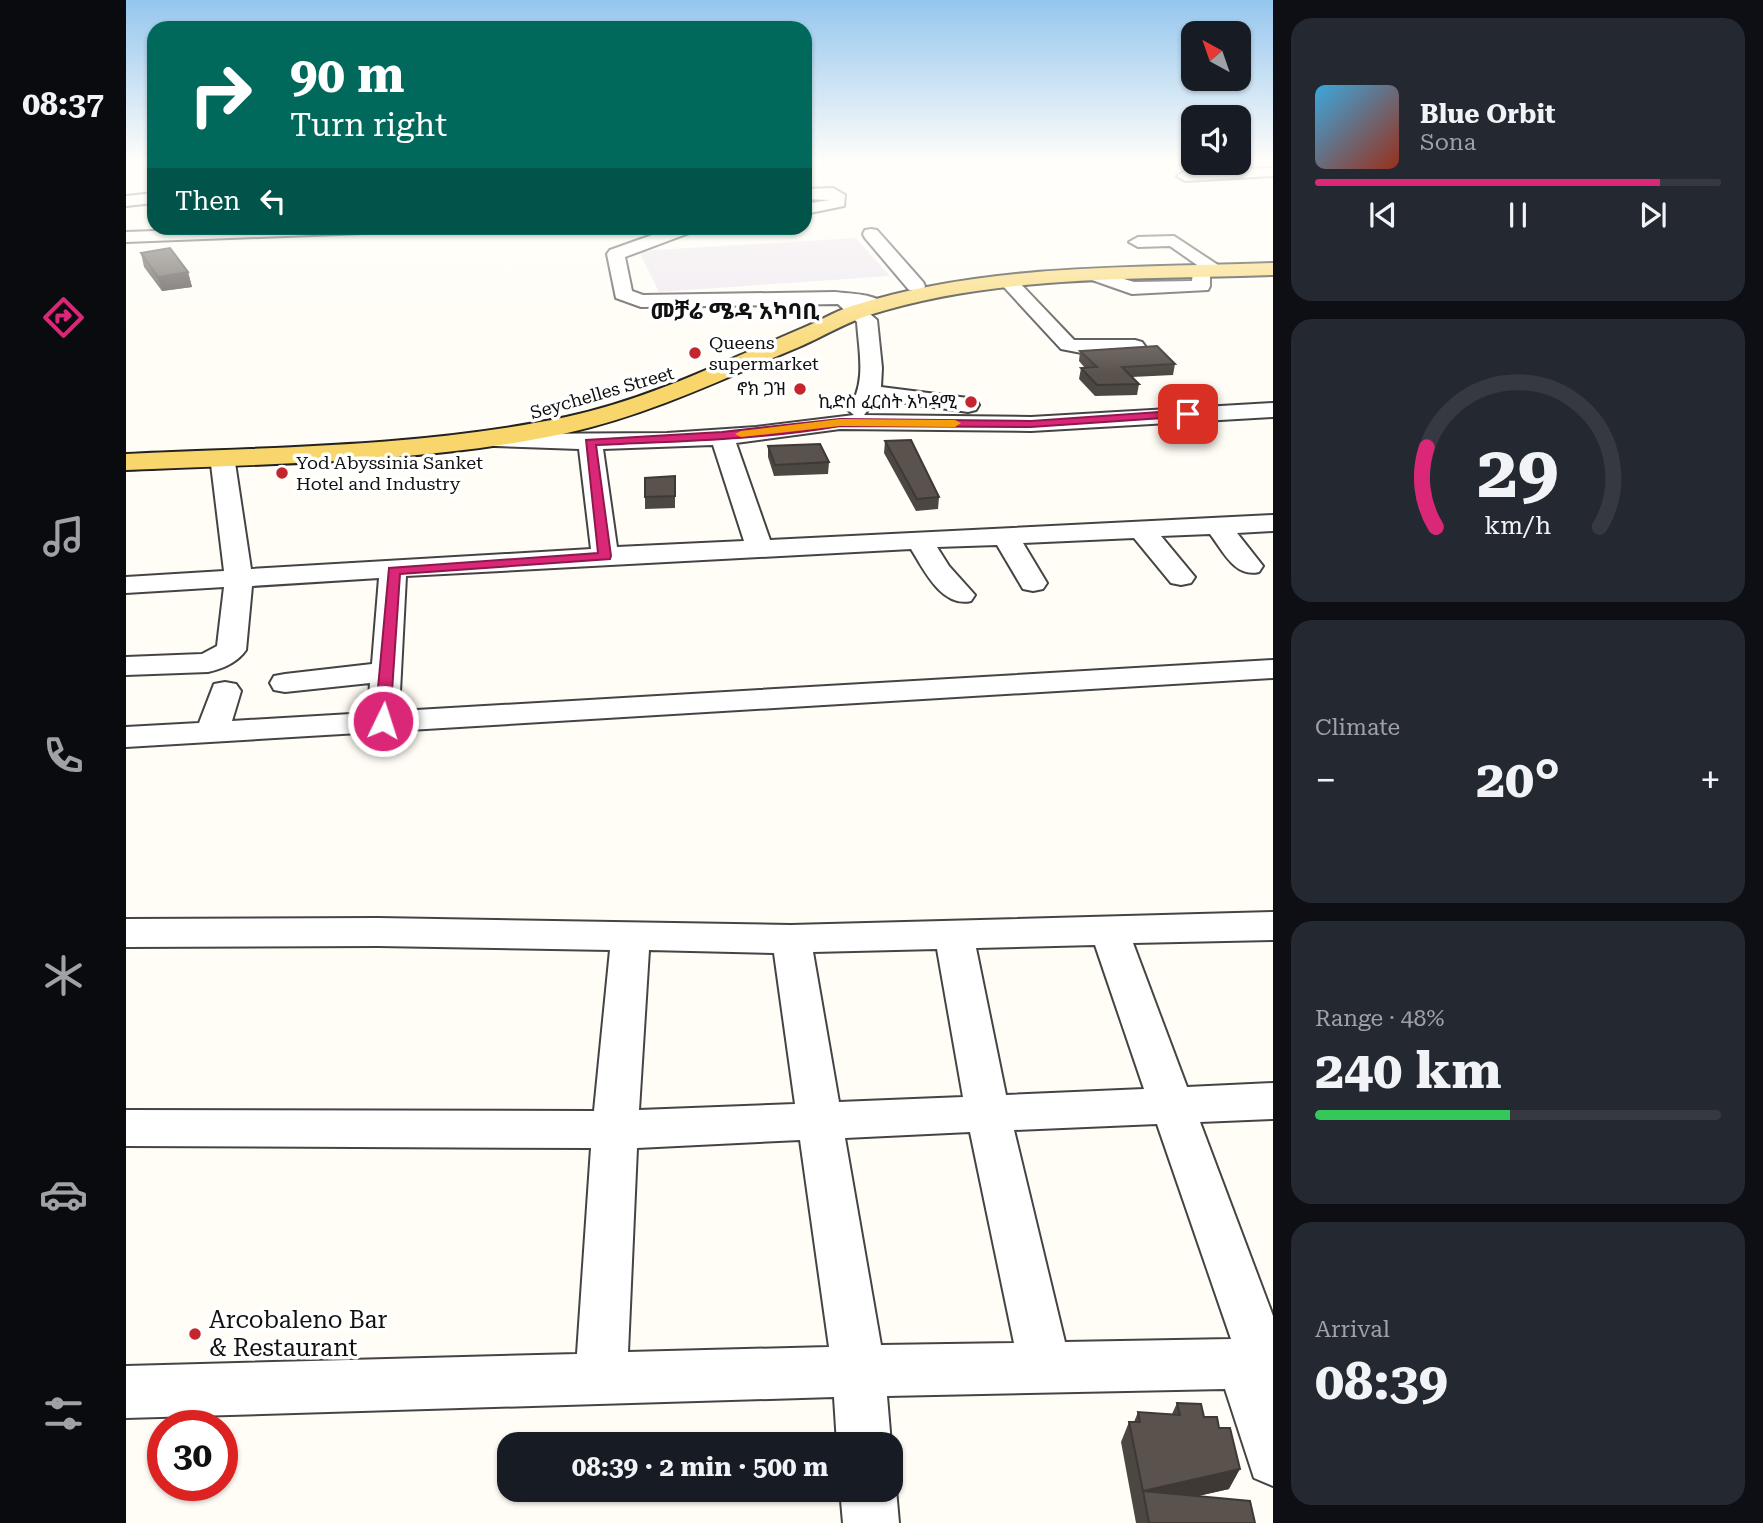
<!DOCTYPE html>
<html lang="en">
<head>
<meta charset="utf-8">
<style>
  :root { --surface:#171b24; --page:#242831; --text:#f1f3f6; --muted:#9ea1a6; --line:#363941; --accent:#db2777 }
  body { margin:0; font-family:"Roboto Serif","Noto Sans Ethiopic",serif; background:var(--page); color:var(--text); height:100vh; display:flex; flex-direction:column; font-size:26px; white-space:nowrap }
  * { box-sizing:border-box; margin:0 }
  p { font-size:23px; color:var(--muted) }
  .icon { flex:none; width:38px; height:38px; fill:none; stroke:currentColor; stroke-width:2; stroke-linecap:round; stroke-linejoin:round }
  .map { position:relative; flex:1; overflow:hidden }
  .panel { display:flex; flex-direction:column; gap:18px; padding:18px; background:#0d0f14; width:490px }
  .panel>* { flex:none }
  .hud { position:absolute; left:21px; top:21px; width:665px; height:214px; border-radius:21px; box-shadow:0 2px 5px #0004; background:#00695c; color:#fff; overflow:hidden }
  .needle { width:46px; rotate:320deg }
  .buttons { position:absolute; left:1055px; top:21px; display:grid; gap:14px }
  .buttons a { display:grid; place-items:center; width:70px; height:70px; border-radius:14px; background:var(--surface); box-shadow:0 2px 5px #0004; font-size:35px }
  .speed { position:absolute; left:21px; top:1410px; display:flex; gap:14px; font-size:35px; font-weight:700; text-align:center }
  .speed>* { display:grid; place-content:center; width:91px; height:91px; border-radius:50%; background:var(--surface); box-shadow:0 2px 5px #0004; line-height:1 }
  .speed .limit { border:10px solid #d22; background:#fff; color:#111 }
  .pin { position:absolute; display:grid; place-items:center; width:60px; height:60px; color:#fff; margin:-30px; border-radius:14px; box-shadow:0 4px 10px #0006 }
  .me { position:absolute; width:77px; margin:-38px; rotate:4deg; stroke-linejoin:round; filter:drop-shadow(0 0 5px #0008) }
  .turn { display:flex; align-items:center; gap:24px; height:147px; padding:0 28px; font-size:32px }
  .turn .icon { width:91px; height:91px; stroke-width:2.5 }
  .turn b { display:block; font-size:49px; line-height:60px }
  .then { display:flex; align-items:center; height:66px; padding:0 28px; background:#0003; gap:14px; font-size:26px }
  .big { font-size:52px; font-weight:700; line-height:1.1 }
  .panel .tile { flex:1; display:flex; flex-direction:column; justify-content:center; gap:10px; min-width:0; padding:0 24px; border-radius:21px; background:var(--page) }
  .panel .dial { align-items:center; gap:0 }
  .dial svg { height:182px; overflow:visible; fill:none; stroke:var(--line); stroke-width:7; stroke-linecap:round; text-anchor:middle }
  .dial text { fill:var(--text); stroke:none }
  .song { display:flex; align-items:center; gap:21px }
  .cover { width:84px; height:84px; border-radius:10px; background:linear-gradient(135deg,hsl(200 70% 55%),hsl(10 70% 35%)) }
  .played { height:7px; border-radius:4px; background:linear-gradient(90deg,var(--accent) 85%,var(--line) 85%) }
  .keys { display:flex; justify-content:space-around; direction:ltr }
  .heat { display:flex; justify-content:space-between; align-items:center; font-size:38px; direction:ltr }
  .charge { height:10px; border-radius:5px; background:linear-gradient(90deg,#34c759 48%,var(--line) 0) }
  .trip { position:absolute; left:371px; top:1432px; width:406px; height:70px; border-radius:21px; background:var(--surface); box-shadow:0 2px 5px #0004; font-weight:700; line-height:70px; text-align:center }
  main { display:flex; flex:1; min-height:0 }
  .dock { display:flex; flex-direction:column; width:126px; justify-content:space-around; align-items:center; background:#090b0e; color:var(--muted) }
  .dock .icon { width:49px; height:49px }
  .dock .selected { color:var(--accent) }
  .dock b { font-size:32px; color:var(--text) }
  .map>svg:first-child { display:block }
</style>
</head>
<body>
<main>
<nav class="dock">
<b>08:37</b>
<svg class="icon selected" aria-label="directions" viewBox="0 0 24 24"><path d="M12 3l9 9-9 9-9-9zM9 14v-3h6M13 9l2 2-2 2"/></svg>
<svg class="icon" aria-label="music" viewBox="0 0 24 24"><path d="M9 18V5l10-2v13"/><circle cx="6" cy="18" r="3"/><circle cx="16" cy="16" r="3"/></svg>
<svg class="icon" aria-label="phone" viewBox="0 0 24 24"><path d="M5 4h4l2 5-3 2q2 4 5 5l2-3 5 2v4C11 20 4 13 5 4z"/></svg>
<svg class="icon" aria-label="climate" viewBox="0 0 24 24"><path d="M12 3v18M4 7l16 10M4 17L20 7"/></svg>
<svg class="icon" aria-label="car" viewBox="0 0 24 24"><path d="M5 17H2v-5l4-1 3-4h7l3 4 3 1v5h-3M9 17h6M6 11h13"/><circle cx="7" cy="17" r="2"/><circle cx="17" cy="17" r="2"/></svg>
<svg class="icon" aria-label="filters" viewBox="0 0 24 24"><path d="M4 7h16M4 17h16"/><circle cx="9" cy="7" r="2"/><circle cx="15" cy="17" r="2"/></svg>
</nav>
<div class="map">
<svg width="1147" height="1523" viewBox="0 0 1147 1523">
  <rect width="100%" height="100%" fill="#fffdf5"/>
  <path fill="#eee6ef" d="M 730,238 L 764,276 L 533,292 L 513,251 Z"/>
  <g fill="none" stroke-linecap="round" stroke-linejoin="round">
    <defs>
      <path id="minor" d="M 1147,168 L 1147,176 L 1059,181 L 1051,176 L 1059,171 Z
        M 707,188 L 719,195 L 718,206 L 679,214 L 679,204 L 704,200 L 679,199 L 679,189 Z
        M 28,193 L 28,203 L 0,206 L 0,196 Z
        M 118,228 L 246,228 L 238,233 L 0,242 L 0,232 Z
        M 546,228 L 568,228 L 566,232 L 499,257 L 506,291 L 517,295 L 709,292 C 725,294 749,293 761,306 L 751,312 L 737,308 L 751,320 L 756,368 L 755,387 L 842,398 L 850,400 L 853,405 L 850,410 L 842,412 L 751,399 L 738,415 L 905,417 L 1147,403 L 1147,417 L 905,431 L 714,429 L 610,443 L 644,540 L 1147,515 L 1147,531 L 1111,533 L 1137,566 L 1133,572 C 1109,578 1097,551 1084,534 L 1035,536 L 1069,577 L 1065,583 L 1055,585 L 1045,583 L 1008,538 L 897,543 L 921,583 L 917,589 L 907,591 L 897,589 L 871,545 L 811,547 L 823,566 L 849,595 L 845,601 C 816,608 798,570 785,549 L 280,576 L 273,711 L 1147,660 L 1147,678 L 0,747 L 0,727 L 73,723 L 88,684 L 99,682 L 110,684 L 115,691 L 106,721 L 242,713 L 244,683 L 159,692 L 148,690 L 144,683 L 148,676 L 159,674 L 246,664 L 253,578 L 126,586 L 120,650 C 112,662 96,669 82,672 L 0,675 L 0,657 L 76,654 L 91,646 L 98,587 L 0,593 L 0,577 L 98,571 L 84,456 L 88,451 L 104,451 L 108,456 L 125,569 L 465,549 L 453,449 L 368,446 L 360,444 L 356,439 L 360,434 L 541,433 L 630,427 L 728,415 L 722,410 C 741,383 733,353 731,322 L 712,304 L 515,307 L 490,298 L 481,254 L 484,250 ZM 587,445 L 618,541 L 491,547 L 477,449 Z
        M 745,229 L 751,230 L 797,282 L 799,286 L 797,290 L 783,290 L 739,238 L 737,234 L 739,230 Z
        M 1048,236 L 1092,265 L 1084,270 L 1084,286 L 1082,290 L 1006,294 L 966,280 L 963,276 L 972,271 L 1008,282 L 1066,281 L 1067,272 L 1074,267 L 1044,246 L 1012,247 L 1003,242 L 1012,237 Z
        M 882,276 L 888,277 L 948,340 L 1009,340 L 1016,342 L 1019,346 L 1016,350 L 1009,352 L 961,354 L 935,349 L 876,285 L 873,281 L 876,277 Z
        M 1147,912 L 1147,940 L 1007,943 L 1061,1087 L 1147,1083 L 1147,1119 L 1074,1122 L 1147,1316 L 1147,1486 L 1128,1478 L 1099,1389 L 761,1396 L 765,1444 L 765,1445 L 711,1444 L 708,1397 L 0,1418 L 0,1366 L 451,1354 L 465,1148 L 0,1146 L 0,1110 L 468,1111 L 484,950 L 252,946 L 0,947 L 0,919 L 252,918 L 665,925 ZM 969,945 L 1018,1089 L 880,1095 L 850,948 ZM 811,949 L 837,1097 L 713,1102 L 687,952 ZM 523,950 L 648,953 L 669,1104 L 513,1110 ZM 1031,1124 L 1105,1339 L 939,1342 L 888,1130 ZM 844,1132 L 888,1343 L 755,1345 L 719,1138 ZM 674,1140 L 703,1347 L 502,1352 L 511,1148 Z
        M 765,1476 L 770,1489 L 773,1523 L 717,1523 L 714,1489 L 765,1489 Z"/>
      <path id="major" d="M 1147,263 L 1147,275 C 1013,280 872,274 743,315 C 719,323 696,337 673,347 C 597,379 522,415 441,433 C 296,464 147,463 0,470 L 0,454 C 147,447 296,447 440,417 C 521,400 597,362 672,330 C 690,323 707,312 726,306 C 861,263 1007,268 1147,263 Z"/>
    </defs>
    <use href="#minor" stroke="#444" stroke-width="4"/>
    <use href="#major" stroke="#222" stroke-width="4"/>
    <use href="#minor" fill="#fff" fill-rule="evenodd"/>
    <use href="#major" fill="#f9d66b" fill-rule="evenodd"/>
  </g>
  <path fill="#4d4742" d="M 15,253 L 62,272 L 66,287 L 36,291 L 18,267 Z
    M 954,351 L 1049,364 L 1047,375 L 1006,377 L 1013,384 L 1011,395 L 969,396 L 953,379 L 955,368 L 959,368 L 953,361 Z
    M 759,441 L 813,497 L 812,509 L 790,511 L 758,453 Z
    M 642,446 L 703,462 L 702,474 L 648,476 L 642,457 Z
    M 549,476 L 549,508 L 519,509 L 519,478 Z
    M 1051,1403 L 1078,1417 L 1103,1489 L 1071,1496 L 1129,1523 L 1010,1523 L 995,1442 L 1003,1422 L 1008,1422 L 1012,1412 L 1046,1414 Z"/>
  <path fill="#3f3936" d="M 62,272 L 66,287 L 36,291 L 32,277 Z
    M 1114,1469 L 1103,1489 L 1020,1508 L 1017,1491 L 1008,1511 L 1017,1491 Z"/>
  <path fill="#5a524d" stroke="#3f3936" stroke-width="2" d="M 44,248 L 62,272 L 32,277 L 15,253 Z
    M 1031,346 L 1049,364 L 996,367 L 1013,384 L 971,385 L 955,368 L 971,367 L 954,351 Z
    M 785,440 L 813,497 L 791,499 L 759,441 Z
    M 694,444 L 703,462 L 649,465 L 642,446 Z
    M 549,476 L 549,496 L 519,497 L 519,478 Z
    M 1051,1403 L 1075,1404 L 1078,1417 L 1091,1417 L 1093,1428 L 1104,1428 L 1114,1469 L 1017,1491 L 1003,1422 L 1014,1422 L 1012,1412 L 1054,1415 Z
    M 1017,1491 L 1124,1501 L 1129,1523 L 1023,1523 Z"/>
  <linearGradient id="sky" x2="0" y2="1"><stop stop-color="#95c6ee"/><stop offset="0.43" stop-color="#fffefa"/><stop offset="1" stop-color="#fffefa" stop-opacity="0"/></linearGradient>
  <rect width="1147" height="375" fill="url(#sky)"/>
  <path fill="#db2777" stroke="#8e194d" stroke-width="2" d="M 1062,410 L 1066,411 L 1066,416 L 905,427 L 714,426 C 634,440 551,441 470,445 L 485,556 L 484,559 L 274,574 L 264,721 L 257,725 L 249,721 L 263,568 L 472,553 L 460,440 L 596,432 L 714,419 L 905,421 Z"/>
  <path fill="#f59e0b" d="M 714,419 L 829,420 L 835,423 L 829,427 L 714,426 L 615,437 L 609,434 L 615,431 Z"/>
  <g fill="#c4262e" stroke="#fff" stroke-width="2.5">
    <circle cx="569" cy="353" r="7"/>
    <circle cx="674" cy="389" r="7"/>
    <circle cx="845" cy="402" r="7"/>
    <circle cx="156" cy="473" r="7"/>
    <circle cx="69" cy="1334" r="7"/>
  </g>
  <g text-anchor="middle" stroke-width="7" stroke-linejoin="round" paint-order="stroke">
    <g font-size="18" fill="#111" stroke="#fff" text-anchor="start">
      <text x="583" y="349">Queens<tspan x="583" dy="21">supermarket</tspan></text>
      <text x="660" y="395" text-anchor="end">ኖክ ጋዝ</text>
      <text x="831" y="408" text-anchor="end">ኪድስ ፈርስት አካዳሚ</text>
      <text x="170" y="469">Yod Abyssinia Sanket<tspan x="170" dy="21">Hotel and Industry</tspan></text>
    </g>
    <g font-size="18" fill="#111" stroke="#fff">
      <text transform="translate(476 393) rotate(-16)" y="6">Seychelles Street</text>
    </g>
    <g font-size="23" font-weight="bold" fill="#111" stroke="#fff">
      <text x="609" y="319">መቻሬ ሜዳ አካባቢ</text>
    </g>
    <g font-size="24" fill="#111" stroke="#fff" text-anchor="start">
      <text x="83" y="1328">Arcobaleno Bar<tspan x="83" dy="28">&amp; Restaurant</tspan></text>
    </g>
  </g>
</svg>
<div class="buttons">
<a><svg class="needle" viewBox="-14 -14 28 28"><path d="M0-13l5 13h-10z" fill="#e53935"/><path d="M0 13l5-13h-10z" fill="#9ea1a6"/></svg></a>
<a><svg class="icon" aria-label="sound" viewBox="0 0 24 24"><path d="M4 9h4l5-4v14l-5-4H4zM17 9q2 3 0 6"/></svg></a>
</div>
<div class="speed"><div class="limit">30</div></div>
<div class="pin" style="left:1062px;top:414px;background:#d93025"><svg class="icon" aria-label="arrive" viewBox="0 0 24 24"><path d="M6 21V4h12l-3 4 3 4H6"/></svg></div>
<svg class="me" style="left:257px;top:721px" viewBox="-20 -20 40 40"><circle r="17" fill="#db2777" stroke="#fff" stroke-width="3"/><path d="M0-11L8 9 0 5-8 9z" fill="#fff"/></svg>
<div class="trip">08:39 · 2 min · 500 m</div>
<div class="hud">
<div class="turn"><svg class="icon" aria-label="right" viewBox="0 0 24 24"><path d="M7 20v-9h11M14 6l5 5-5 5"/></svg><div><b>90 m</b>Turn right</div></div>
<div class="then">Then<svg class="icon" aria-label="left" viewBox="0 0 24 24"><path d="M17 20v-9H6M10 6l-5 5 5 5"/></svg></div>
</div>
</div>
<section class="panel">
<div class="tile">
<div class="song"><i class="cover"></i><div><b>Blue Orbit</b><p>Sona</p></div></div>
<div class="played"></div>
<div class="keys"><svg class="icon" aria-label="previous" viewBox="0 0 24 24"><path d="M18 5L8 12l10 7zM5 5v14"/></svg><svg class="icon" aria-label="pause" viewBox="0 0 24 24"><path d="M8 5v14M16 5v14"/></svg><svg class="icon" aria-label="next" viewBox="0 0 24 24"><path d="M6 5l10 7-10 7zM19 5v14"/></svg></div>
</div>
<div class="tile dial"><svg viewBox="0 0 100 80">
<path d="M14 69A42 42 0 1 1 86 69"/>
<path d="M14 69A42 42 0 0 1 10 34" stroke="#db2777"/>
<text x="50" y="56" font-size="32" font-weight="700">29</text>
<text x="50" y="72" font-size="11">km/h</text>
</svg></div>
<div class="tile"><p>Climate</p>
<div class="heat"><a>−</a><b class="big">20°</b><a>+</a></div>
</div>
<div class="tile"><p>Range · 48%</p><b class="big">240 km</b><div class="charge"></div></div>
<div class="tile"><p>Arrival</p><b class="big">08:39</b></div>
</section>
</main>
</body>
</html>
